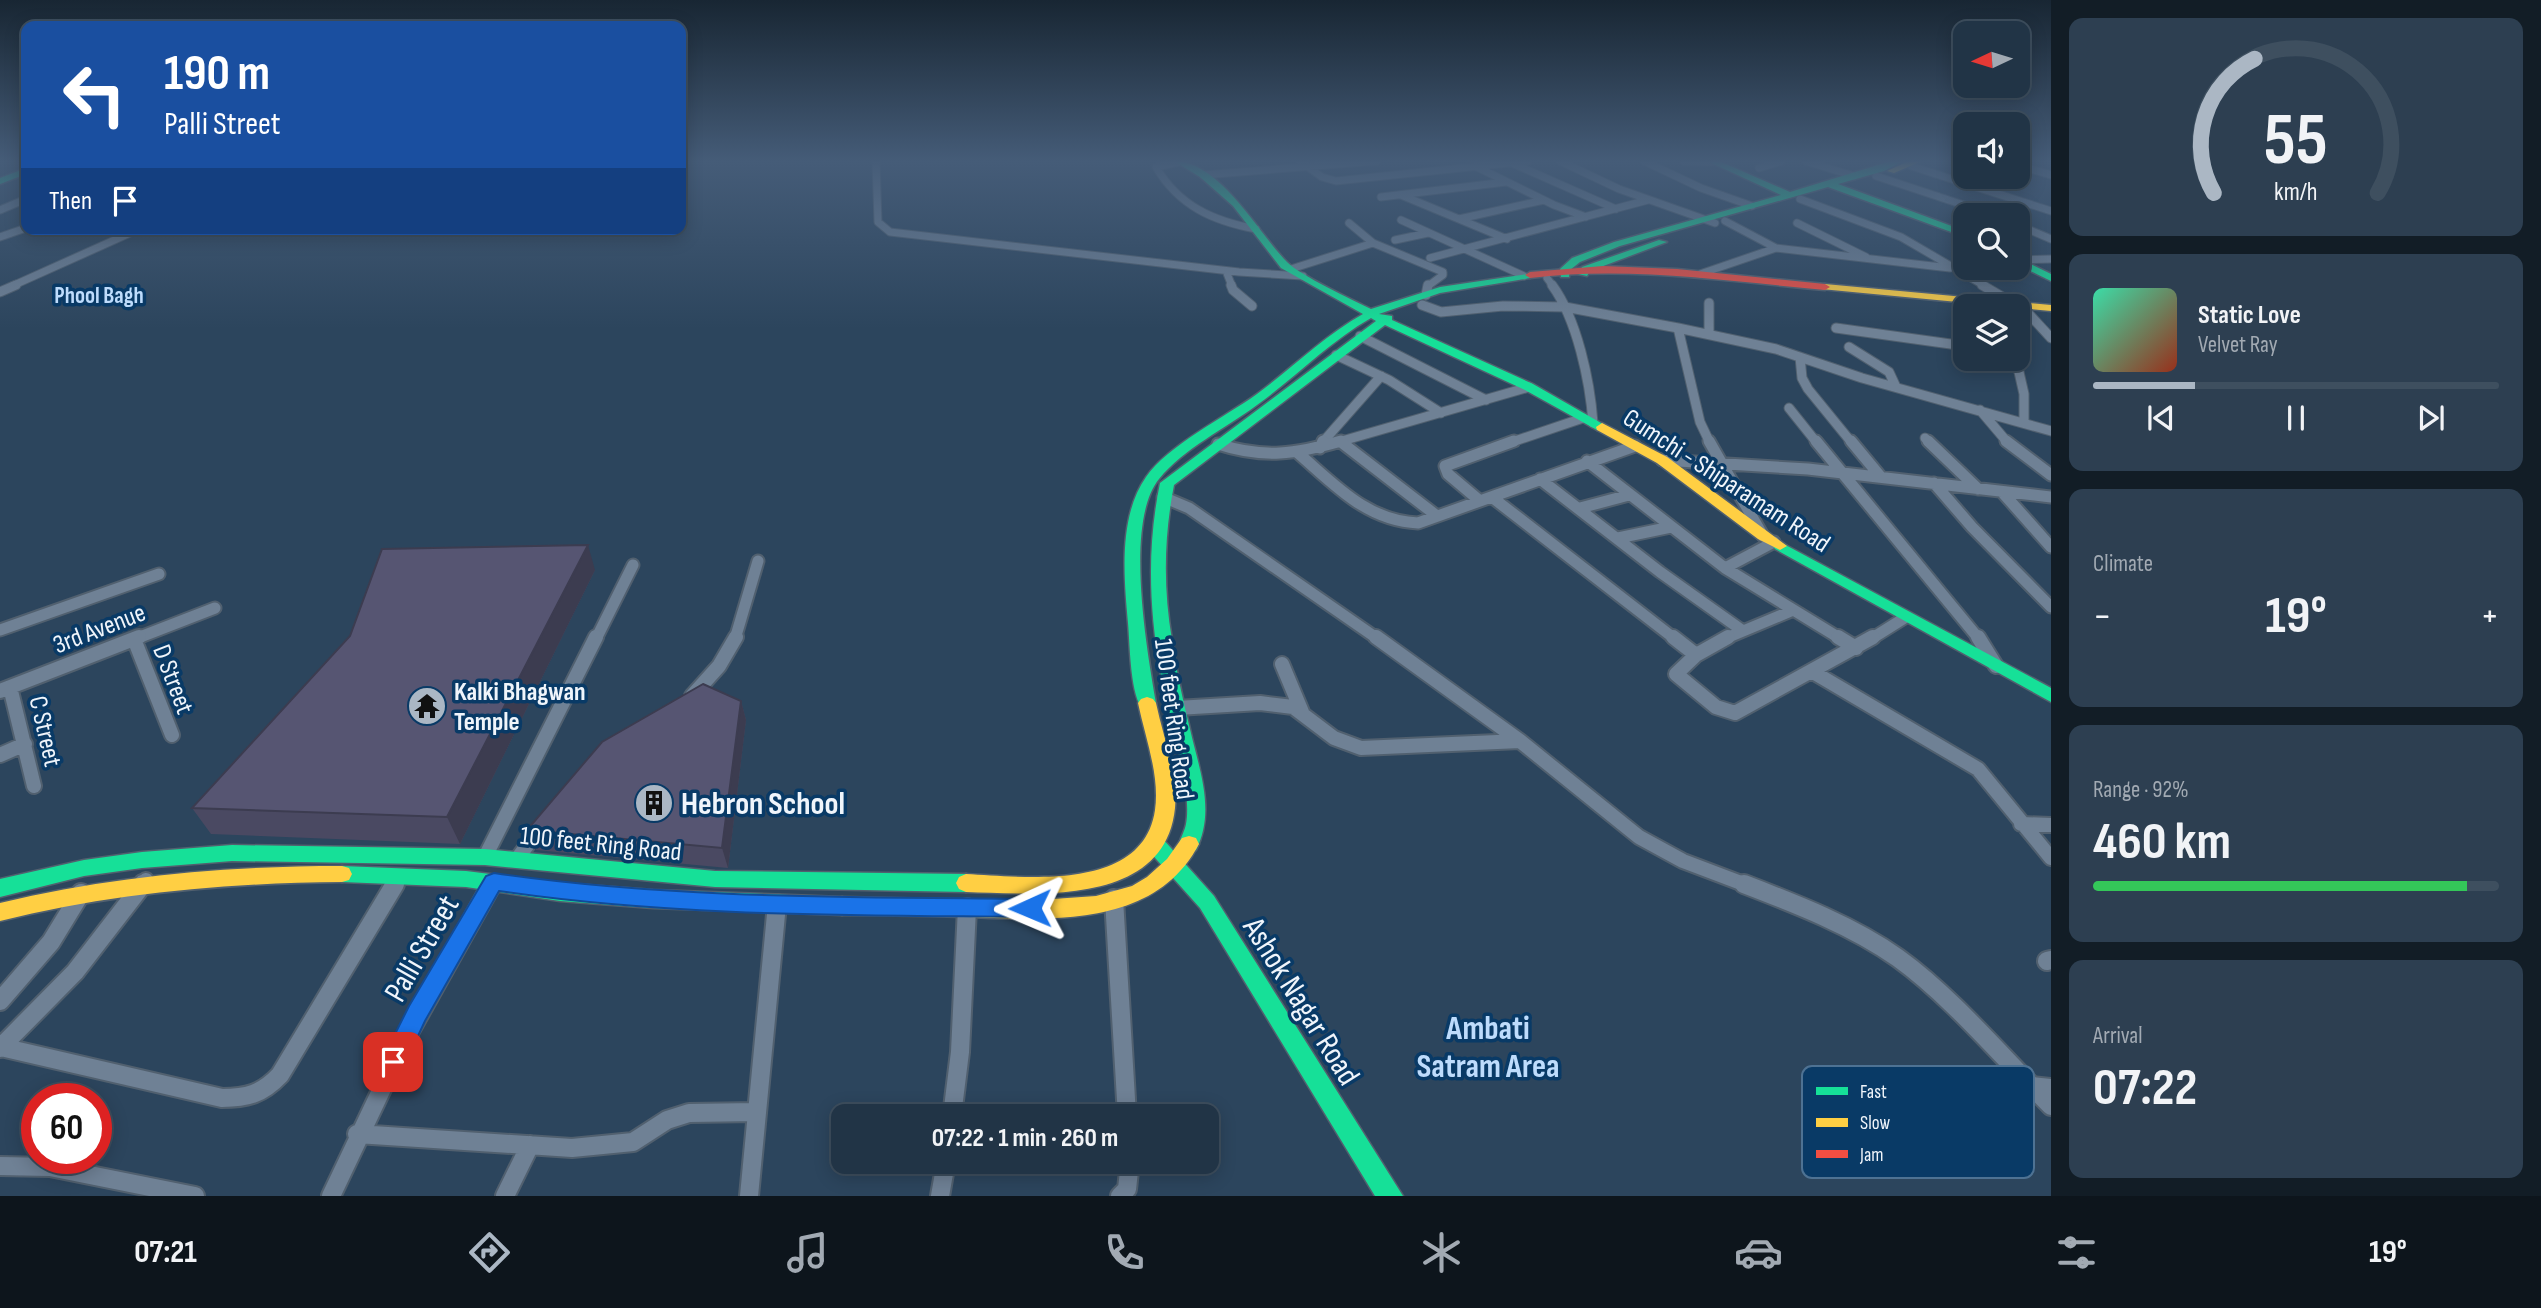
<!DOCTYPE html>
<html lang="en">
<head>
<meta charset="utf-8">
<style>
  :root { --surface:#213446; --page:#2d3f51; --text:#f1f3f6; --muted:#a2aab3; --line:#3e4f5f; --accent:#abb7c4 }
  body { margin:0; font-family:"Sofia Sans Condensed",sans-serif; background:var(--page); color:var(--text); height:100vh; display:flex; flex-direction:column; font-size:26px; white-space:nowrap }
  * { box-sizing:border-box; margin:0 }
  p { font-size:23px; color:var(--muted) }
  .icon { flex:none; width:38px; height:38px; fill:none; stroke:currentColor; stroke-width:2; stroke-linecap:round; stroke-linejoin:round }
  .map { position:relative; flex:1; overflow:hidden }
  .sheet { display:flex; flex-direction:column; gap:18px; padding:18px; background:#121d26; width:490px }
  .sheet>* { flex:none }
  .hud { position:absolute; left:21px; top:21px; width:665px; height:214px; border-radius:14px; box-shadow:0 4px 18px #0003,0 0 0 2px var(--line); background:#1a4fa0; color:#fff; overflow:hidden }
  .needle { width:46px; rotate:266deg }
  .controls { position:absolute; left:1953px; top:21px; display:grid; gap:14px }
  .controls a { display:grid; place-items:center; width:77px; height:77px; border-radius:14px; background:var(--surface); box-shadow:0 4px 18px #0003,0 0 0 2px var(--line); font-size:35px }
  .speed { position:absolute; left:21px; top:1083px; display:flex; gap:14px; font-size:35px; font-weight:700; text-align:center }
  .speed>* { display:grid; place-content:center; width:91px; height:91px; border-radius:50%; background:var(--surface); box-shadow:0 4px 18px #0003,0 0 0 2px var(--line); line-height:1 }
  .speed .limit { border:10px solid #d22; background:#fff; color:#111 }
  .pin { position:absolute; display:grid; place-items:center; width:60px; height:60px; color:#fff; margin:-30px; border-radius:14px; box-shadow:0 4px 10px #0006 }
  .me { position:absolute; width:77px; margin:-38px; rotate:269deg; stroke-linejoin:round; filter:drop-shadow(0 0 5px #0008) }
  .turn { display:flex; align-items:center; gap:24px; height:147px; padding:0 28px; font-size:32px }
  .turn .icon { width:91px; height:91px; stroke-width:2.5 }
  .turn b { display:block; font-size:49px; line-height:60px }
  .then { display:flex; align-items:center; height:66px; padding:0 28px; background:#0003; gap:14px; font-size:26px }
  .big { font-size:52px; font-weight:700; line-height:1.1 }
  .sheet .tile { flex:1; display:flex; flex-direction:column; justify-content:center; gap:10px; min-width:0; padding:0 24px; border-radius:14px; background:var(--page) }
  .sheet .dial { align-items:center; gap:0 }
  .dial svg { height:182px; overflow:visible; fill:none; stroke:var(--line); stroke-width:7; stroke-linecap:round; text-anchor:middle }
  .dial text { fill:var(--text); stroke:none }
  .song { display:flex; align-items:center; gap:21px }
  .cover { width:84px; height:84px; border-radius:10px; background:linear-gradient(135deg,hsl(160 70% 55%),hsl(10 70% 35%)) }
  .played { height:7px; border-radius:4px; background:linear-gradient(90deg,var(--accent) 25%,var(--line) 25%) }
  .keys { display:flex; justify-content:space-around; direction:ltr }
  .heat { display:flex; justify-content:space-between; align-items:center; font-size:38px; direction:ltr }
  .charge { height:10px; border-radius:5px; background:linear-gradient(90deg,#34c759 92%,var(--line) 0) }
  .trip { position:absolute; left:831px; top:1104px; width:388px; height:70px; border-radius:14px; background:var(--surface); box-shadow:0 4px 18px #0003,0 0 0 2px var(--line); font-weight:700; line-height:70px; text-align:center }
  .dock { display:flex; height:112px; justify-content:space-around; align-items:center; background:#0d151c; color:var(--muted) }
  .dock .icon { width:49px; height:49px }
  .dock .current { color:var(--accent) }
  .dock b { font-size:32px; color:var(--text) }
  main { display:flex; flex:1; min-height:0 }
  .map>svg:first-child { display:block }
</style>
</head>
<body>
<main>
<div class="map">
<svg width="2051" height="1196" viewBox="0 0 2051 1196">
  <rect width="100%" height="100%" fill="#2c455d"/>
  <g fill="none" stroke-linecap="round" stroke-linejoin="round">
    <defs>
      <path id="street-far4" d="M 876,161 L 878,222 L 890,232 L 1239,272 L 1303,276
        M 1300,161 L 1322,177 L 1336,181 L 1528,161
        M 1560,161 L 1619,189 L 1715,223
        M 1644,161 L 1701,188 L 1752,206
        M 1683,161 L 1712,162
        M 1805,161 L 1854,176
        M 1179,162 L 1156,167 C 1179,206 1213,221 1256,229
        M 1514,164 L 1616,209
        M 2018,165 L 2051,175
        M 1911,166 L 2051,211
        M 1477,167 L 1554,205 L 1586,217
        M 1759,168 L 1782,161
        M 1203,175 L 1377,161
        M 1876,176 L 1994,215
        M 1973,184 L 1999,177
        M 1401,195 L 1507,239
        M 1381,197 L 1506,182
        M 1800,199 L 1901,237 L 1985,286
        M 0,210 L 26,199
        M 1459,219 L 1544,200
        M 1401,220 L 1524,276
        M 1725,221 L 1776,248 L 1950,268
        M 1349,223 L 1373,243 L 1443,272 L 1443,275 L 1428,286
        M 1797,223 L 1866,257
        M 2018,225 L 2051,239
        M 0,237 L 26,228
        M 1395,240 L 1428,233
        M 1430,258 L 1648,200
        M 2018,260 L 2051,259
        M 1291,269 L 1373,243
        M 1226,271 L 1232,286
        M 1700,274 L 1776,248
        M 1547,278 L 1553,286
        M 12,286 L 139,229"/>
      <path id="street-far3" d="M 1231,285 L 1233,290 L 1252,306
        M 1552,285 C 1577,319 1590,381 1593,423
        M 1982,285 L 2016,305
        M 0,292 L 16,285
        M 1426,295 L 1428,285
        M 1709,303 L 1709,334
        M 1422,305 L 1441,312 L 1503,306 L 1565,307 L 1678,328 L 1776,349 L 1862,378 L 2051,431
        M 2027,312 L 2051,338
        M 1678,328 L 1700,422 L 1710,443
        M 1836,328 L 1965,346
        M 1360,336 L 1486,400
        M 1849,347 L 1889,372 L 1896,387
        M 1336,355 L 1389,380 L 1441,413
        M 1800,357 L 1802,378 L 1808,389 L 1852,443
        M 2016,359 L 2024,394 L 2024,423
        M 1789,408 L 1817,443
        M 1980,410 L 2008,443
        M 1925,438 L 1930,443
        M 1322,443 L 1381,376
        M 1335,443 L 1529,387
        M 1509,443 L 1583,418"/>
      <path id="street-far2" d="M 1709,441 L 1763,536
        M 1816,441 L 1979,639
        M 1851,441 L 1880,476
        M 1928,441 L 1978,489
        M 2006,441 L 2051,475
        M 1341,442 L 1437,516
        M 1218,444 C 1264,459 1296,454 1341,441
        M 1320,448 L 1323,441
        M 1298,453 C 1335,485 1367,521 1418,523 L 1635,446
        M 1662,460 L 1808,469 L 2051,497
        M 1587,461 L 1725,568 L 1841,639
        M 1540,479 L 1660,572 L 1743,631
        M 1934,483 L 1972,527 L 2051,607
        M 2003,493 L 2051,547
        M 1163,497 L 1189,508 L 1378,639
        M 1493,498 L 1675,639
        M 1480,501 L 1448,474 L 1445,466 L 1514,441
        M 1580,508 L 1629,495
        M 1618,538 L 1671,527
        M 1725,568 L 1774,542
        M 0,630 L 159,574
        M 135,639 L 215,608
        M 596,639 L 633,565
        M 735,639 L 758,561
        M 1724,639 L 1791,611
        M 1871,639 L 1906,617"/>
      <path id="street-far1" d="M 1376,637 L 1520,741 L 1639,837 L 1683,861 L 1749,886
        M 1673,637 L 1696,655
        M 1728,637 L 1696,655 L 1676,674 L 1716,707 L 1735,713 L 1873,637
        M 1838,637 L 1856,648
        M 1978,637 L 1996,666
        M 134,639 L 172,735
        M 1282,664 L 1302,712
        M 1813,672 L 1978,769 L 2051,858
        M 10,687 L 34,786
        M 0,691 L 139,637
        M 692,696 L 719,666 L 736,637
        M 1177,708 L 1260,703 L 1293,707 L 1334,738 L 1361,748 L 1520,741
        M 0,755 L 25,744
        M 2021,824 L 2051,825
        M 485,857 L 596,637
        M 517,859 L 540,828
        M 141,886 L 146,880
        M 394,886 L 399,877
        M 491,886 L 493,882"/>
      <path id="street" d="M 1744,884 C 1796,904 1853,926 1898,958 C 1951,996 2004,1059 2051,1106
        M 1114,899 L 1127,1116
        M 2047,961 L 2051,960
        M 0,1001 L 51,942 L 81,893
        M 1,1047 L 222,1098 C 247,1098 262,1094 280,1075 L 395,884
        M 0,1048 L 75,972 L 143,884
        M 2031,1086 L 2051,1088
        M 952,1116 L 960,1052 L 967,908
        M 357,1134 L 572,1148 L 633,1142 L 667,1120 L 689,1113 L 757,1112
        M 0,1166 L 50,1167 L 195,1196
        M 331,1196 L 407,1036 L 492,884
        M 505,1196 L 530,1145
        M 749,1196 L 777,904
        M 940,1196 L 946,1162
        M 1120,1196 L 1127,1189 L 1130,1162"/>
      <path id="fast" d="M 1174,161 C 1220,161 1258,233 1287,262 C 1301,276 1351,299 1371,309 L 1440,287 L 1534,273 L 1535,275 L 1530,278 L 1440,293 L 1379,314 L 1392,316 L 1392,320 L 1533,384 L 1608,427 L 1602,431 L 1597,430 L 1525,390 L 1385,325 L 1174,485 C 1164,537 1163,587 1172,640 C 1176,670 1183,700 1190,729 C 1199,769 1216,811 1196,850 L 1189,852 L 1182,850 L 1179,844 C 1181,837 1185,830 1186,824 C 1193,788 1167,710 1160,670 C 1149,607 1147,546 1160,483 L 1376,321 L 1371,318 C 1329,342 1296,377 1257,405 C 1225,429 1184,448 1159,479 C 1124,522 1147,650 1156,703 L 1153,707 L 1141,707 C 1130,689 1130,645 1128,623 C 1124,578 1118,517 1146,477 C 1167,446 1225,417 1257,394 C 1292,368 1324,336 1363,314 L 1281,268 L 1233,206 L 1200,177 Z
        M 1707,161 L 1719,161 L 1790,192 L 1891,161 L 1903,161 L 1884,171 L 1838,184 L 1965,231 L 1965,237 L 1828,187 L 1620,246 L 1580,262 L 1570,270 L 1569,277 L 1561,277 L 1560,269 L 1572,258 L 1614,242 L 1781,195 Z
        M 26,168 L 26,174 L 0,184 L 0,178 Z
        M 1659,240 L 1667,242 L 1590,271 L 1587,276 L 1578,274 L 1582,267 Z
        M 2018,258 L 2051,274 L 2051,281 L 2018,265 Z
        M 1780,542 L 2051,688 L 2051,702 L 1775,549 L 1773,546 Z
        M 1155,836 L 1162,838 L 1214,896 L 1403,1196 L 1375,1196 L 1200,908 L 1148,850 L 1145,844 L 1148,838 Z
        M 232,845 L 485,849 L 715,871 L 966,874 L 973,877 L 976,883 L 973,889 L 966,892 L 715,887 L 485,865 L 232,861 L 142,868 L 84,876 L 0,897 L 0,879 L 84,860 L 142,852 Z
        M 342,866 L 466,871 L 560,883 L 653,890 L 842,897 L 849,900 L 853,906 L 849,912 L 842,915 L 653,908 L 560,901 L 466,887 L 342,882 L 335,880 L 332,874 L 335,868 Z"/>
      <path id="slow" d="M 1909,161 L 1922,161 L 1894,173 L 1887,171 Z
        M 1825,284 L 2051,305 L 2051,311 L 1821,289 L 1821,285 Z
        M 1602,423 L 1667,457 L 1787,546 L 1780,550 L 1758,539 L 1657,463 L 1597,430 L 1596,427 Z
        M 1147,697 L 1153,699 L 1156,703 C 1163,737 1178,773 1175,808 C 1165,907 1037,894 966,892 L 959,889 L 956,883 L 959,877 L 966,874 C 1027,877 1143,892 1155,810 C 1160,775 1145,737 1138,703 L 1141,699 Z
        M 1189,836 L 1196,838 L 1199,844 C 1155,928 1051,920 970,917 C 927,916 885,915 842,915 L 835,912 L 831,906 L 835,900 L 842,897 L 1024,901 L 1096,896 L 1132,886 L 1147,877 L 1167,859 L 1182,838 Z
        M 342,866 L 349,868 L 352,874 L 349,880 L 342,882 C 226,883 113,893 0,921 L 0,903 C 113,876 226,866 342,866 Z"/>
      <path id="jam" d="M 1603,266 L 1677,269 L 1825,284 L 1830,287 L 1825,290 C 1726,281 1629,266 1530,278 L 1525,275 L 1530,272 Z"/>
    </defs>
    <use href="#street-far4" stroke="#51606f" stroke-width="9"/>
    <use href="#street-far3" stroke="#51606f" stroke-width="11"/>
    <use href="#street-far2" stroke="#51606f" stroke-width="15"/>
    <use href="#street-far1" stroke="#51606f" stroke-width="18"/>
    <use href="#street" stroke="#51606f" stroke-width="22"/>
    <use href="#fast" stroke="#51606f" stroke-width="3"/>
    <use href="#slow" stroke="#51606f" stroke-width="3"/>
    <use href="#jam" stroke="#51606f" stroke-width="3"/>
    <use href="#street-far4" stroke="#6f8195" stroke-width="7"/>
    <use href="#street-far3" stroke="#6f8195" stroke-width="9"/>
    <use href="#street-far2" stroke="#6f8195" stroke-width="11"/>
    <use href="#street-far1" stroke="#6f8195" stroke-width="14"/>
    <use href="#street" stroke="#6f8195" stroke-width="18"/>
    <use href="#fast" fill="#16e098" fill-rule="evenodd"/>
    <use href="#slow" fill="#ffcf43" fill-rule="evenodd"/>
    <use href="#jam" fill="#f24e42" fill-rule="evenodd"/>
  </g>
  <path fill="#4a4962" d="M 595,570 L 460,844 L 211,834 L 192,808 Z
    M 741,701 L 746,720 L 728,868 L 536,850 L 527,830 Z"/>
  <path fill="#3c3c50" d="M 588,545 L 595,570 L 460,844 L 447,817 Z
    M 741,701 L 746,720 L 728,868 L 722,848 Z"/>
  <path fill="#565572" stroke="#3c3c50" stroke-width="2" d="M 588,545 L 447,817 L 192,808 L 350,636 L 382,549 Z
    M 703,684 L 741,701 L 722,848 L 527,830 L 602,742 Z"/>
  <linearGradient id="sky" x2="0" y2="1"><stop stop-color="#182633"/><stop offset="0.49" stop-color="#455c78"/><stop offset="1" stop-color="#455c78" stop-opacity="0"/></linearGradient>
  <rect width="2051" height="329" fill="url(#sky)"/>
  <path fill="#1a73e8" stroke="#114b97" stroke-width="2" d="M 494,873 C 671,899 851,897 1030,899 L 1038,901 L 1041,908 L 1038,914 L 1030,917 C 853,915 674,917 499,891 L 425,1021 L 402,1070 L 393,1073 L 385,1070 L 381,1062 L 409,1006 L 486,876 Z"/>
  <defs>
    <symbol id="temple-disc" viewBox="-11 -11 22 22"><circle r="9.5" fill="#abb7c4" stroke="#093a66"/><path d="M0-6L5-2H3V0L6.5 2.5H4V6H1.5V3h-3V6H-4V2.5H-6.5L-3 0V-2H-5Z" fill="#111"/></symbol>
    <symbol id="building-disc" viewBox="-11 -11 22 22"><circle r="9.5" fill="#abb7c4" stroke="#093a66"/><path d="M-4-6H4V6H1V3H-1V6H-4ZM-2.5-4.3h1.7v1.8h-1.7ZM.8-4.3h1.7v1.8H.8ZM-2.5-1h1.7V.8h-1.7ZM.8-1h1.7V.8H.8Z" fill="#111"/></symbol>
  </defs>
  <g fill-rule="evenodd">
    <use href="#temple-disc" x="405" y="684" width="44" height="44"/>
    <use href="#building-disc" x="632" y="781" width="44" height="44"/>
  </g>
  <g text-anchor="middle" stroke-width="7" stroke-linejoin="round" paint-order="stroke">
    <g font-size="23" font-weight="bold" fill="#bedcfc" stroke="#093a66">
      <text x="99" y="303">Phool Bagh</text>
    </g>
    <g font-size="26" fill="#f0f5fb" stroke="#093a66">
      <text transform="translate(1727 480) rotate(33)" y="9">Gumchi - Shiparamam Road</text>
      <text transform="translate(99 628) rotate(-21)" y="9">3rd Avenue</text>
      <text transform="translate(174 679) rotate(69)" y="9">D Street</text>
      <text transform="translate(1175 719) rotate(82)" y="9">100 feet Ring Road</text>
      <text transform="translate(46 731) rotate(77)" y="9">C Street</text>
      <text transform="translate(601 843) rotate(6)" y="9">100 feet Ring Road</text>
    </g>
    <g font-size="26" font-weight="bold" fill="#f0f5fb" stroke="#093a66" text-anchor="start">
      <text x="454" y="700">Kalki Bhagwan<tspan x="454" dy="30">Temple</tspan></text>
    </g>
    <g font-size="32" font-weight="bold" fill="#f0f5fb" stroke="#093a66" text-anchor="start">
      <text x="681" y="814">Hebron School</text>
    </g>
    <g font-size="32" fill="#f0f5fb" stroke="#093a66">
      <text transform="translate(421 948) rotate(-60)" y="11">Palli Street</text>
      <text transform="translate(1302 1001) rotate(58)" y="11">Ashok Nagar Road</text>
    </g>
    <g font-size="33" font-weight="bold" fill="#bedcfc" stroke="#093a66">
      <text x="1488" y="1039">Ambati<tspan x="1488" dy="38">Satram Area</tspan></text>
    </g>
  </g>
  <rect x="1802" y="1066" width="232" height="112" rx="10" fill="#093a66" stroke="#4e7293" stroke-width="2"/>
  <rect x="1816" y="1087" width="32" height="8" fill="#16e098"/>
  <rect x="1816" y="1118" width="32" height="9" fill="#ffcf43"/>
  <rect x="1816" y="1150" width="32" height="8" fill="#f24e42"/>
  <g font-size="19" fill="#f0f5fb">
    <text x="1860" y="1098">Fast</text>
    <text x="1860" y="1129">Slow</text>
    <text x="1860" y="1161">Jam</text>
  </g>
</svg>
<div class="controls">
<a><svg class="needle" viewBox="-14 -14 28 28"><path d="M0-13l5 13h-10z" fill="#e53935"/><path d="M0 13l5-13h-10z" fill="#a2aab3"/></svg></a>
<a><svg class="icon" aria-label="sound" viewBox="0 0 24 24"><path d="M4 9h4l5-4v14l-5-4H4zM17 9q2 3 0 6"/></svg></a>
<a><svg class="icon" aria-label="search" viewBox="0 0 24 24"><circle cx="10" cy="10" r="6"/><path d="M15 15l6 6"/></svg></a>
<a><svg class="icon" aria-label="layers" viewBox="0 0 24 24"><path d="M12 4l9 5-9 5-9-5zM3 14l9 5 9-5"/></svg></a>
</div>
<div class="speed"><div class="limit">60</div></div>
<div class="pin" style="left:393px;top:1062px;background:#d93025"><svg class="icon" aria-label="arrive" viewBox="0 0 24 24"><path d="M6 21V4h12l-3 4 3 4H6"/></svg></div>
<svg class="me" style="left:1030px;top:908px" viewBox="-20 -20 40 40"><path d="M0-17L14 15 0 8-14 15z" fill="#1a73e8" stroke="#fff" stroke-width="4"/></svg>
<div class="trip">07:22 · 1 min · 260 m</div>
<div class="hud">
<div class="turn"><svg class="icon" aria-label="left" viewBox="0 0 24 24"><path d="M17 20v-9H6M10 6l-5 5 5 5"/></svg><div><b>190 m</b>Palli Street</div></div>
<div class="then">Then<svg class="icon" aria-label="arrive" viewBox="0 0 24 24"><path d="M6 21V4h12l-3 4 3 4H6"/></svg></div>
</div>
</div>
<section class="sheet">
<div class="tile dial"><svg viewBox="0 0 100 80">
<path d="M14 69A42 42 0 1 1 86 69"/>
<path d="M14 69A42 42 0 0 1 32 10" stroke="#abb7c4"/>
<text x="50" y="56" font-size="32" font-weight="700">55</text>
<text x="50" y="72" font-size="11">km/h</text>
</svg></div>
<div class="tile">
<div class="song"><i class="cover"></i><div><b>Static Love</b><p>Velvet Ray</p></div></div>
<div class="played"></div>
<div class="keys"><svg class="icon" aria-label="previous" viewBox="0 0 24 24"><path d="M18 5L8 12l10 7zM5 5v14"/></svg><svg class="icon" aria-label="pause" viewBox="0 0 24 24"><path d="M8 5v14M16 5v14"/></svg><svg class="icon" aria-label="next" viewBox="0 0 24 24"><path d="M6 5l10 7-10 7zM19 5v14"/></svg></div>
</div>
<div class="tile"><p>Climate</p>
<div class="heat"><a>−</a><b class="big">19°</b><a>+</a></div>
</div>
<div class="tile"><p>Range · 92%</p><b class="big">460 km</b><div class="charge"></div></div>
<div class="tile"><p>Arrival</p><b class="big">07:22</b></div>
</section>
</main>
<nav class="dock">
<b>07:21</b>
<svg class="icon current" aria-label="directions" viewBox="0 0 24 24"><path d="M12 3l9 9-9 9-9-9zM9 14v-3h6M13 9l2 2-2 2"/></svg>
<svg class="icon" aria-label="music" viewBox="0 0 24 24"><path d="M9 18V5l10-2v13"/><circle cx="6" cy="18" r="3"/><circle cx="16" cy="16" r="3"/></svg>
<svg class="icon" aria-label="phone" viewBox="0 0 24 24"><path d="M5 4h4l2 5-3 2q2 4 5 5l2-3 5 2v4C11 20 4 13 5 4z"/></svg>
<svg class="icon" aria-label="climate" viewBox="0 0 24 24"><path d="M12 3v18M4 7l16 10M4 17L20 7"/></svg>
<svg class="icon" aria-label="car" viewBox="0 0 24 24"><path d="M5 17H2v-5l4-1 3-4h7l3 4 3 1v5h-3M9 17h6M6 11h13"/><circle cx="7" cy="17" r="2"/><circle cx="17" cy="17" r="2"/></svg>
<svg class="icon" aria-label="filters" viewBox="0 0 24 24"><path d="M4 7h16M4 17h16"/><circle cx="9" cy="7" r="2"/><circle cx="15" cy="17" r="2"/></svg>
<b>19°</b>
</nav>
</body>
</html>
